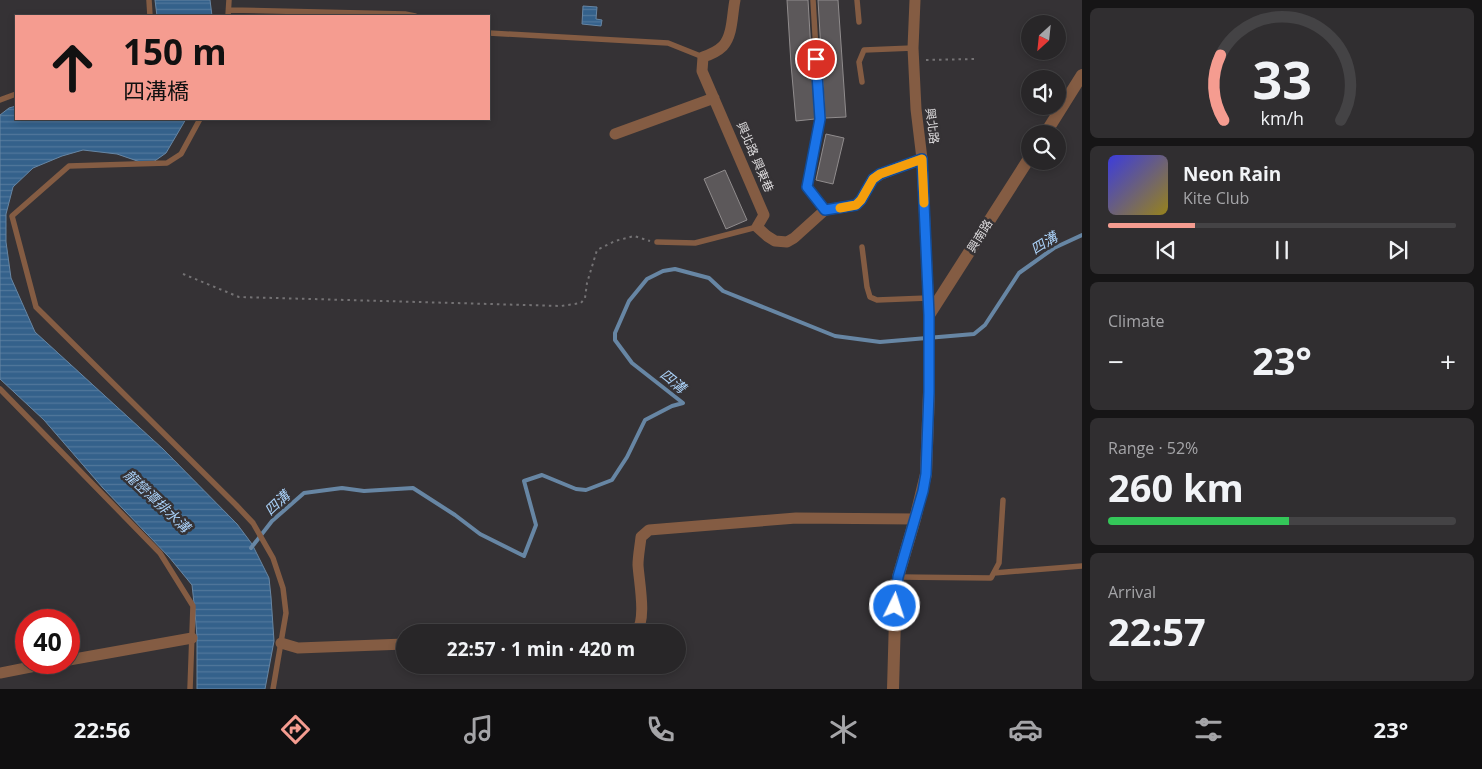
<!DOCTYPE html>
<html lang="en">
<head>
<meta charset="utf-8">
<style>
  :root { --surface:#282628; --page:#302e30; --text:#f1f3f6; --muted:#a5a5a8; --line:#444345; --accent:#f59c90 }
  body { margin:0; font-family:"Open Sans","Noto Sans TC",sans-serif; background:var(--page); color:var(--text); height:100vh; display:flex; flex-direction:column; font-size:19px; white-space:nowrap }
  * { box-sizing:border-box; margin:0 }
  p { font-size:16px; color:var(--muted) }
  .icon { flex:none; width:28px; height:28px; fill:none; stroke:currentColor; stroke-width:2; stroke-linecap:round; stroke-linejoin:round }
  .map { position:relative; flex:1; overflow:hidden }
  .drawer { display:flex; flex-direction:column; gap:8px; padding:8px; background:#161516; width:400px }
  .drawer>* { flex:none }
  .top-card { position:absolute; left:15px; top:15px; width:475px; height:105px; border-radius:0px; box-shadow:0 2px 8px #0003,0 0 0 1px var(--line); background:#f59c90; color:#111; overflow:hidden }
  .needle { width:32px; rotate:207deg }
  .tools { position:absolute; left:1021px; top:15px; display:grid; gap:10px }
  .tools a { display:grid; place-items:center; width:45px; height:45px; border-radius:50%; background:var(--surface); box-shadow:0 2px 8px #0003,0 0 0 1px var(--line); font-size:25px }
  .speed { position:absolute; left:15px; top:609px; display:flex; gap:10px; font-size:25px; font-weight:700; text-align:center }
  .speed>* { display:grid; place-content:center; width:65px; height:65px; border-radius:50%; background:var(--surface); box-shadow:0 2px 8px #0003,0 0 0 1px var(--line); line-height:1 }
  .speed .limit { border:8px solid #d22; background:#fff; color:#111 }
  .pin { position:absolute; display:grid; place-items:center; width:42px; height:42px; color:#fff; margin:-21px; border:2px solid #fff; border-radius:50%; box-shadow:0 1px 5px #0007 }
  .me { position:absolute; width:55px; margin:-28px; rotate:4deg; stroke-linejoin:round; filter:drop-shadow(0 0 4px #0008) }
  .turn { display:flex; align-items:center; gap:18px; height:105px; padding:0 25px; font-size:22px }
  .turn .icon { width:65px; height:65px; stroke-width:2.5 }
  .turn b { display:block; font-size:35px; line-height:42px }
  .big { font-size:38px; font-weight:700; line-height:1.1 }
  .drawer .tile { flex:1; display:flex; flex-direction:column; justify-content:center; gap:8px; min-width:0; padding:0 18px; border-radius:8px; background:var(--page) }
  .drawer .dial { align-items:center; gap:0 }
  .dial svg { height:130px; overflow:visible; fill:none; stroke:var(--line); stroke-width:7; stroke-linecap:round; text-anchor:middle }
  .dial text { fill:var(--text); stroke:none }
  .song { display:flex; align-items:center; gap:15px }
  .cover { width:60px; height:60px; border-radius:8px; background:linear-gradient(135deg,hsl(240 70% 55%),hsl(50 70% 35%)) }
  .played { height:5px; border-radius:2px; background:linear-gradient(90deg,var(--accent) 25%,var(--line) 25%) }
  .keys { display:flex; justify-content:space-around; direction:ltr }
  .heat { display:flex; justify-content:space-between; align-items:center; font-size:28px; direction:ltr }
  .charge { height:8px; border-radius:4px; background:linear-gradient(90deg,#34c759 52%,var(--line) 0) }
  .trip { position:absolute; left:396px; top:624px; width:290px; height:50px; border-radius:25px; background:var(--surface); box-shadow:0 2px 8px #0003,0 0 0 1px var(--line); font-weight:700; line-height:50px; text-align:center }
  .menu { display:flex; height:80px; justify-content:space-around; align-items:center; background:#100f10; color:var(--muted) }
  .menu .icon { width:35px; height:35px }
  .menu .active { color:var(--accent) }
  .menu b { font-size:22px; color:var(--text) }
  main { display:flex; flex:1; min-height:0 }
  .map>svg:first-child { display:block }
</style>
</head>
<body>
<main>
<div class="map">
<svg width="1082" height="689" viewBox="0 0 1082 689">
  <defs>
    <pattern id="water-rules" width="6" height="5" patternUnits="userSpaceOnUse" patternTransform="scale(1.25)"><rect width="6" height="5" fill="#34618b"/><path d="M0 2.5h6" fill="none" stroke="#51779b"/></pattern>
  </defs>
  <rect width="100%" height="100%" fill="#353235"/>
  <path fill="url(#water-rules)" stroke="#6786a4" d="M 155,0 L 210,0 L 212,16 L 157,16 Z
    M 583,6 L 597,7 L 596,19 L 602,20 L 601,26 L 582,24 Z
    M 16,106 L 16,119 L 186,119 L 166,153 L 149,165 L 117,154 L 83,150 L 62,156 L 33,168 L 13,187 L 6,214 L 6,242 L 11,278 L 35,332 L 163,449 L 237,524 L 252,544 L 269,578 L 271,597 L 274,641 L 265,689 L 197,689 L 197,637 L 195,612 L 192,585 L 169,557 L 103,488 L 44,420 L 0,379 L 0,115 L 9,108 Z"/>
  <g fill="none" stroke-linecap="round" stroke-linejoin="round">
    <path stroke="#6786a4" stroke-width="4" d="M 251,548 L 272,521 L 304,493 L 342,488 L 364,491 L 413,488 L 455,515 L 480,534 L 524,556 L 536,525 L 524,481 L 542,475 L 576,489 L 586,490 L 612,480 L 627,457 L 645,420 L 672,406 L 683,403 L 632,363 L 615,340 L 615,333 L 629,301 L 647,279 L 663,271 L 675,269 L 709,278 L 723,291 L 835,336 L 880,342 L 974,334 L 985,325 L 1019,273 L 1054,248 L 1082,235"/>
  </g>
  <path fill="#5c585a" stroke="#908c8d" d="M 787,0 L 808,0 L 815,119 L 796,121 L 791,64 Z
    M 818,0 L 838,0 L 846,117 L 825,118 Z
    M 826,134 L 844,138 L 833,184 L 816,180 Z
    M 725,170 L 747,220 L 726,229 L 704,179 Z"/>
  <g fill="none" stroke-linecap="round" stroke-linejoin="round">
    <path stroke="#747274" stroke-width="2" stroke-dasharray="2.5 4" stroke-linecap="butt" d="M 926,60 L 976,59
      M 183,274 L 239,297 L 561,306 L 581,303 L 585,298 L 587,283 L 597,250 L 615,241 L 634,236 L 650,241"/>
    <path stroke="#845c43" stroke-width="5.5" d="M 149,0 L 150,16
      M 813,0 L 820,119 L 807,187 L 825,210
      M 857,0 L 859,22
      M 229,10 L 405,14 L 415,16
      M 228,16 L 229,0
      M 489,33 L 668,43 L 703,57
      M 862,82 L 859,62 L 864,50 L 913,48
      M 0,100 L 16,94
      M 200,119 L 181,154 L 167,163 L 69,166 L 12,216 L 36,307 L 236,505 L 253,523 L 273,558 L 283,588 L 286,613 L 273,689
      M 657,242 L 695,243 L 757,227
      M 862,247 L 867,287 L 870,297 L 877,300 L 928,298
      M 0,389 L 160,553 L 193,606 L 190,689
      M 994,573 L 1082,566
      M 898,577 L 991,578 L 999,563 L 1003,500"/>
    <path stroke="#845c43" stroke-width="11" d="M 735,0 C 732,14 733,35 723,46 C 718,51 709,55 703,57 L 702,71 L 764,215 L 757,227 L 767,236 L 775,241 L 787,242 L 794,238 L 825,210 L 856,205 L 861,200 L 873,179 L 881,174 L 922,159
      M 915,0 L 913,48 L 916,109 L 922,159 L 929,315
      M 615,134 L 714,98
      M 636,632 C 647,620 639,582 638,565 C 638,556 640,547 641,537 L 649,530 L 796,518 L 915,519
      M 281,643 L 298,648 L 405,644
      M 69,660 L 192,638
      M 0,673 L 56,662"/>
    <path stroke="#845c43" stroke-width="12" d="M 1045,134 L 1082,75
      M 893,689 L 895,618 L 898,577 L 915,519 L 926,474 L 929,392 L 929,315 L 1030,157"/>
  </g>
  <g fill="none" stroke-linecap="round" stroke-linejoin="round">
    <defs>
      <path id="route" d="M 816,59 L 820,119 L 807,187 L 825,210 L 856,205 L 861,200 L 873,179 L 880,174 L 922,159 L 929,315 L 929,392 L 926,474 L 923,491 L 898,577 L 895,606"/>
    </defs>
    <use href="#route" stroke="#114b97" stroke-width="12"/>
    <use href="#route" stroke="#1a73e8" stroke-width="9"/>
    <path stroke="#f59e0b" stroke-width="9" d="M 840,208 L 856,205 L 861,200 L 873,179 L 880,174 L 922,159 L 924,203"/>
  </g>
  <g text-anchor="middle" stroke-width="5" stroke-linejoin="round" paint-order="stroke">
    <g font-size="12" fill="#dedcde" stroke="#353235">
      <text transform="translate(932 126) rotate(83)" y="4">興北路</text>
      <text transform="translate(755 157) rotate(67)" y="4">興北路 興東巷</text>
      <text transform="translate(980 236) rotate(-58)" y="4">興南路</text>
    </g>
    <g font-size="14" font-style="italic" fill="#aad1f8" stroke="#353235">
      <text transform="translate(1044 243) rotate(-32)" y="5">四溝</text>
      <text transform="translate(673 381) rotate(39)" y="5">四溝</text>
      <text transform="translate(157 501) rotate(43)" y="5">龍巒潭排水溝</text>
      <text transform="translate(277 503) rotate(-43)" y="5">四溝</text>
    </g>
  </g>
</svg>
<div class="tools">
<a><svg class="needle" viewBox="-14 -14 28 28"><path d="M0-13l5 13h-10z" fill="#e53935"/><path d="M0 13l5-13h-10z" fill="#a5a5a8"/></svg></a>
<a><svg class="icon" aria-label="sound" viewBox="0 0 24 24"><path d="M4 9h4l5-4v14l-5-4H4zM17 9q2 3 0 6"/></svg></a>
<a><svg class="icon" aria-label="search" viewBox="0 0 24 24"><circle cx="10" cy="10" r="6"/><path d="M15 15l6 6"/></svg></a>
</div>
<div class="speed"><div class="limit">40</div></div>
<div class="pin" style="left:816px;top:59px;background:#d93025"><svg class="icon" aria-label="arrive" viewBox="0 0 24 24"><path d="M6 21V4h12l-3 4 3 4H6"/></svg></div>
<svg class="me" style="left:895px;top:606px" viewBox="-20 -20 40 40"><circle r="17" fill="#1a73e8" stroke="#fff" stroke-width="3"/><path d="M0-11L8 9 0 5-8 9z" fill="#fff"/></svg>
<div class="trip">22:57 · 1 min · 420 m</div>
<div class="top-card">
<div class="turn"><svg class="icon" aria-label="ahead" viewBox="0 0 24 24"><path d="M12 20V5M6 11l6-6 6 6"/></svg><div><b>150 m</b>四溝橋</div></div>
</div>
</div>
<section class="drawer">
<div class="tile dial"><svg viewBox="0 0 100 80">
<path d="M14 69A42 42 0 1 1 86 69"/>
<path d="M14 69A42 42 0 0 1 12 29" stroke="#f59c90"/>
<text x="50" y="56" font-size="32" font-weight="700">33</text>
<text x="50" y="72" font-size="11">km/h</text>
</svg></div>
<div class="tile">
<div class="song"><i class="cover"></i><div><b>Neon Rain</b><p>Kite Club</p></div></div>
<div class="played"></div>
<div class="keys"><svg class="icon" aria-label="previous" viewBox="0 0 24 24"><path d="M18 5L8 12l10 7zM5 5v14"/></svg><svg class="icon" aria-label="pause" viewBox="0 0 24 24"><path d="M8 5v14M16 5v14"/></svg><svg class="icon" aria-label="next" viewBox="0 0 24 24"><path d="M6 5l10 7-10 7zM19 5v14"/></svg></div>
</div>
<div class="tile"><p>Climate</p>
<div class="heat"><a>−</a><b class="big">23°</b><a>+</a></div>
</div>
<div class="tile"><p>Range · 52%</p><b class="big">260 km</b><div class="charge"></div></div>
<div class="tile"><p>Arrival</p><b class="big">22:57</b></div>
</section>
</main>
<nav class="menu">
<b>22:56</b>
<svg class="icon active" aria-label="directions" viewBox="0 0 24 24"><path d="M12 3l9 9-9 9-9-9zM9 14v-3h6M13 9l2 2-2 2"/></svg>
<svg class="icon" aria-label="music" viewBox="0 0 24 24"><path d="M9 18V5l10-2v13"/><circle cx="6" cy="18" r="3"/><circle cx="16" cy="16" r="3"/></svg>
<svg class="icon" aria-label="phone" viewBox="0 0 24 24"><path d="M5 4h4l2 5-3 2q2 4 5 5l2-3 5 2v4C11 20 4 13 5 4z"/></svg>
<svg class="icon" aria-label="climate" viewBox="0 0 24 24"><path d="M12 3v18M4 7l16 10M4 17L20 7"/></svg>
<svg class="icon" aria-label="car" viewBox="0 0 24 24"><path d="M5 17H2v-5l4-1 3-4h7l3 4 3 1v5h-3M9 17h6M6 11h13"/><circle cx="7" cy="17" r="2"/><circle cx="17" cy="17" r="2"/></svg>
<svg class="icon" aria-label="filters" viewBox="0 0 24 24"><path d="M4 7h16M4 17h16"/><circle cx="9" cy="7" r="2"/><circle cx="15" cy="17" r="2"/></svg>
<b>23°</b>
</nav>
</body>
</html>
